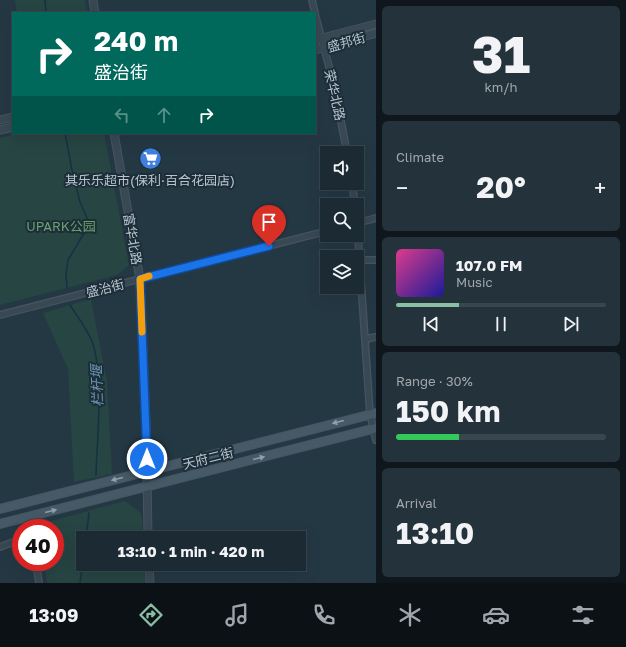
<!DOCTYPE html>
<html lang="en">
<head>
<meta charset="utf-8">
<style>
  :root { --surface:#1b2a33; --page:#24323b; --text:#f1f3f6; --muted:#a0a7ac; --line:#39464e; --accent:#8abfa5 }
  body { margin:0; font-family:"Golos Text","Noto Sans SC",sans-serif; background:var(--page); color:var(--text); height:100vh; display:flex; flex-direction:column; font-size:15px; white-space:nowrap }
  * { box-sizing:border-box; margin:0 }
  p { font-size:13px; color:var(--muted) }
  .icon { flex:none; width:22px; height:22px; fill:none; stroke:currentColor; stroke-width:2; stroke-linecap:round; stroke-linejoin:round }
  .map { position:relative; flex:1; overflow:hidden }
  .drawer { display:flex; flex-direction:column; gap:6px; padding:6px; background:#0f171c; width:250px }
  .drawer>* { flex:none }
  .banner { position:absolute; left:12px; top:12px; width:304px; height:122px; border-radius:0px; box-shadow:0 4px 16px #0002,0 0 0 1px var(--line); background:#00695c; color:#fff; overflow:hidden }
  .tools { position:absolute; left:320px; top:146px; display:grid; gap:8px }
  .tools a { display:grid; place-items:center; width:44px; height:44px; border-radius:0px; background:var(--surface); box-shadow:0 4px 16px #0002,0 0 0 1px var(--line); font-size:20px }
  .speed { position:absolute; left:12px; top:519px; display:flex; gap:8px; font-size:20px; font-weight:700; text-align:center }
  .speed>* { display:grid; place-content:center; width:52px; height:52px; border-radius:50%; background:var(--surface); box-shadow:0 4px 16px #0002,0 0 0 1px var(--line); line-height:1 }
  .speed .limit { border:6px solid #d22; background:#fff; color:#111 }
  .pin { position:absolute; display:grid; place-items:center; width:34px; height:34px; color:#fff; margin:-41px -17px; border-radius:50% 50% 50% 0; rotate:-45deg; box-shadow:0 0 4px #0007 }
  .pin .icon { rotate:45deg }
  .me { position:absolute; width:44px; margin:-22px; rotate:0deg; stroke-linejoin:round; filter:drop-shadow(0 0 3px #0008) }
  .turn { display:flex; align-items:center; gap:14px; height:84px; padding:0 16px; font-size:18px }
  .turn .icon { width:52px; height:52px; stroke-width:2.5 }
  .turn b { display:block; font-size:28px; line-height:34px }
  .lanes { display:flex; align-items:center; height:38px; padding:0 16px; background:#0003; justify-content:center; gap:20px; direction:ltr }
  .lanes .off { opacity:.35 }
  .big { font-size:30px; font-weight:700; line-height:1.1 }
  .drawer .card { flex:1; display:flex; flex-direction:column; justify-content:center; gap:6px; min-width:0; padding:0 14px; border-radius:6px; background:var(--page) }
  .drawer .dial { align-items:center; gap:0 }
  .dial b { font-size:52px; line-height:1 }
  .song { display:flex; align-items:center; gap:12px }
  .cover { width:48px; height:48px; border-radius:6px; background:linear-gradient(135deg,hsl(330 70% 55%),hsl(240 70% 35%)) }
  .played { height:4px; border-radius:2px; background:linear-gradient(90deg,var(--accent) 30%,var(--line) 30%) }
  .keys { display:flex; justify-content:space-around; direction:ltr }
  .heat { display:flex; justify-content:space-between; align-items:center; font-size:22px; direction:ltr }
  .charge { height:6px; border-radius:3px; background:linear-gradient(90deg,#34c759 30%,var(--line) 0) }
  .trip { position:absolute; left:76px; top:531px; width:230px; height:40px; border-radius:0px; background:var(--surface); box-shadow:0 4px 16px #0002,0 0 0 1px var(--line); font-weight:700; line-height:40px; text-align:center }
  .tab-bar { display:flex; height:64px; justify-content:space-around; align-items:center; background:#0b1114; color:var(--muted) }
  .tab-bar .icon { width:28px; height:28px }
  .tab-bar .active { color:var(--accent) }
  .tab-bar b { font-size:18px; color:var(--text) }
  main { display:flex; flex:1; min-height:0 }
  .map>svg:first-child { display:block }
</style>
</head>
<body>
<main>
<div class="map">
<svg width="376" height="583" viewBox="0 0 376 583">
  <rect width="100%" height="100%" fill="#243844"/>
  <path fill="#264543" d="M 15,0 L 85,0 L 87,13 L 17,13 Z
    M 20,133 L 104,133 L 129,265 L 117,275 L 0,305 L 0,138 Z
    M 91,299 L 107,382 L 112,474 L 74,482 L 68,369 L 43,313 Z
    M 125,501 L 141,513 L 142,520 L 143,538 L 83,538 L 83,564 L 144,564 L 145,583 L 47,583 L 44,562 L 55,562 L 55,528 L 46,528 L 51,521 Z"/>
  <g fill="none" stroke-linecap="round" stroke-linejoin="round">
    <path stroke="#153244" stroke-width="1.5" d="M 45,0 L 46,13
      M 65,133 L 72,170 L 80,202 L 87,218 L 86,230 L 68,260 L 66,274 L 67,288
      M 70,305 C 77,316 87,329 92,341 C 97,355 98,369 99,383 C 100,414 97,444 96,475
      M 86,538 L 89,513
      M 80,583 L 83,560"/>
    <defs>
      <path id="minor" d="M 312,0 L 315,13
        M 315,14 L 335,89 L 347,153
        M 352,183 L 355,205
        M 357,222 L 370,414 L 376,440
        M 357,223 L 376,218
        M 359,260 L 376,260
        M 0,315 L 327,231
        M 365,339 L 376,337
        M 29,517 L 31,528
        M 0,547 L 21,539
        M 36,562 L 39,583"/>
      <path id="tertiary" d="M 93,0 L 95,13
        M 315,40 L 376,24
        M 315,50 L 376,33
        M 0,120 L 13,117
        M 0,130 L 13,127
        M 114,133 L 140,279 L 147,447 L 147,472 L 148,538
        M 149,564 L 150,583"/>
      <path id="secondary" d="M 0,509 L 376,413
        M 0,524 L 376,428"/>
    </defs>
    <use href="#minor" stroke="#455560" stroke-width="8"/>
    <use href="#tertiary" stroke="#455560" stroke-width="9"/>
    <use href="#secondary" stroke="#455560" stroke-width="10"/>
    <use href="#minor" stroke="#384954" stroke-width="5.5"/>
    <use href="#tertiary" stroke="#384954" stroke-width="7"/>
    <use href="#secondary" stroke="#465967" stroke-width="8"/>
  </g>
  <defs><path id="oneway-solid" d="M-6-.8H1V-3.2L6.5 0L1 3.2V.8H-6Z"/></defs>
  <g fill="#8f9fa9">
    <use href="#oneway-solid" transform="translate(338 422) rotate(166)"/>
    <use href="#oneway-solid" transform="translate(259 458) rotate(-14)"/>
    <use href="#oneway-solid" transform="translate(117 479) rotate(166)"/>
    <use href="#oneway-solid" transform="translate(51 511) rotate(-14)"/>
  </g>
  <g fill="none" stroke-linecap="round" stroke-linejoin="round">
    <defs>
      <path id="route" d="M 147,459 L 140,279 L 269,246"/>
    </defs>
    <use href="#route" stroke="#114b97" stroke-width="10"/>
    <use href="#route" stroke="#1a73e8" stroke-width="7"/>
    <path stroke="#f59e0b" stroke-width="7" d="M 142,332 L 140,279 L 149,276"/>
  </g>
  <defs>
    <symbol id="supermarket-disc" viewBox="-11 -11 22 22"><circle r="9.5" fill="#3f7fe0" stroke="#1d2e39"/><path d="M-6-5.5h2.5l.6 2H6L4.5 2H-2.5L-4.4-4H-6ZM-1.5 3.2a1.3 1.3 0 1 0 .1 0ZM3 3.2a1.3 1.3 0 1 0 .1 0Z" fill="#fff"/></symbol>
  </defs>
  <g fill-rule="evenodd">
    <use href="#supermarket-disc" x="138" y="146" width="25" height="25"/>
  </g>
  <g text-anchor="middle" stroke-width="4" stroke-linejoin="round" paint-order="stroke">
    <g font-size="13" fill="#b6c4cd" stroke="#1d2e39">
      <text transform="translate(346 42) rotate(-16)" y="5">盛邦街</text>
      <text transform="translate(335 95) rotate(77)" y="5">荣华北路</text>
      <text transform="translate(133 239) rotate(80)" y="5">富华北路</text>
      <text transform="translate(105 288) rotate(-14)" y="5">盛治街</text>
      <text transform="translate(208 458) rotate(-14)" y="5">天府二街</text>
    </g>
    <g font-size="13" fill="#b6c4cd" stroke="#1d2e39">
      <text x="150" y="185">其乐乐超市(保利·百合花园店)</text>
    </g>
    <g font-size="13" fill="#6aa16c" stroke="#1d2e39">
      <text x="61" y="231">UPARK公园</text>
    </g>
    <g font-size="14" font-style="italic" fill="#6b96b0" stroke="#1d2e39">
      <text transform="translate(97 386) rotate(-92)" y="5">栏杆堰</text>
    </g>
  </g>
</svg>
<div class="tools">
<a><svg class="icon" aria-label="sound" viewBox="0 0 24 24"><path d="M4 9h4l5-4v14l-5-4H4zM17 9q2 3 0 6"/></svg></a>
<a><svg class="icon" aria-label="search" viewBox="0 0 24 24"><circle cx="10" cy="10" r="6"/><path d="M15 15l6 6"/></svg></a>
<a><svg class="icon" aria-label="layers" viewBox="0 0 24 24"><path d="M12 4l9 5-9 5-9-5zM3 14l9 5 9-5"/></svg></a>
</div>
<div class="speed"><div class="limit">40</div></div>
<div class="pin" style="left:269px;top:246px;background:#d93025"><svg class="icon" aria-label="arrive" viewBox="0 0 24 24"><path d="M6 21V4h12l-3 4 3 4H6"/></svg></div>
<svg class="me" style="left:147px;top:459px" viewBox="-20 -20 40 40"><circle r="17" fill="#1a73e8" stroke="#fff" stroke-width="3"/><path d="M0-11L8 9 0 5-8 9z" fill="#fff"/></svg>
<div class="trip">13:10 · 1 min · 420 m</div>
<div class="banner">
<div class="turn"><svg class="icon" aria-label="right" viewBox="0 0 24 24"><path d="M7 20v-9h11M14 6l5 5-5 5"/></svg><div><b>240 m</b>盛治街</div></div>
<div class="lanes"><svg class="icon off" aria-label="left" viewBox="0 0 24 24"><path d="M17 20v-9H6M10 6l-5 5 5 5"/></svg><svg class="icon off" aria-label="ahead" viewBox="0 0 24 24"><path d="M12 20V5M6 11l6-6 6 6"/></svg><svg class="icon" aria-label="right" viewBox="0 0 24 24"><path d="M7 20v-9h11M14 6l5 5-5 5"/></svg></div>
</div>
</div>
<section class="drawer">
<div class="card dial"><b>31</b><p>km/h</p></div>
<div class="card"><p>Climate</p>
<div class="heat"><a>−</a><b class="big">20°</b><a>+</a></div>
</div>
<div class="card">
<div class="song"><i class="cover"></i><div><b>107.0 FM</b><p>Music</p></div></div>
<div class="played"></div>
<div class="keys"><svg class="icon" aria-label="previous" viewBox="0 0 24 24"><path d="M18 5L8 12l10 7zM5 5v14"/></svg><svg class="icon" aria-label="pause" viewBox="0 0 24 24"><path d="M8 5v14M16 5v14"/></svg><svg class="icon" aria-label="next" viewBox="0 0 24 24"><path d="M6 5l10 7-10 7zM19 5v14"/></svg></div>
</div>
<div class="card"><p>Range · 30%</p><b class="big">150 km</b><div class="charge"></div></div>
<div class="card"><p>Arrival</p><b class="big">13:10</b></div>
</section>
</main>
<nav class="tab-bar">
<b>13:09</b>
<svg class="icon active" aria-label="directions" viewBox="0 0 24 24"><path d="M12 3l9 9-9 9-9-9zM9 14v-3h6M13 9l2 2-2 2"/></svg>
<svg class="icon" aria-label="music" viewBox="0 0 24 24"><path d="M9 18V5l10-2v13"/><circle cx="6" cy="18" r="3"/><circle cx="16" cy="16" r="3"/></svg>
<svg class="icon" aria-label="phone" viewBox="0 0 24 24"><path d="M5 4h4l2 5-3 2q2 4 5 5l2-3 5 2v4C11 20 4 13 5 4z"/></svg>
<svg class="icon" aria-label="climate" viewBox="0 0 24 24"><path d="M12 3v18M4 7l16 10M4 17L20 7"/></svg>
<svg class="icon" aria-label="car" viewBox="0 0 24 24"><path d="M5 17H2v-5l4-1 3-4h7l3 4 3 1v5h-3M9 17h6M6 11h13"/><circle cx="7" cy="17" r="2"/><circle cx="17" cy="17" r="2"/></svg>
<svg class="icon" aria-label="filters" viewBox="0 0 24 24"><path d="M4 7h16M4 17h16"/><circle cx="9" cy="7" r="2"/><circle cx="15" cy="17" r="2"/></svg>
</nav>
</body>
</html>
